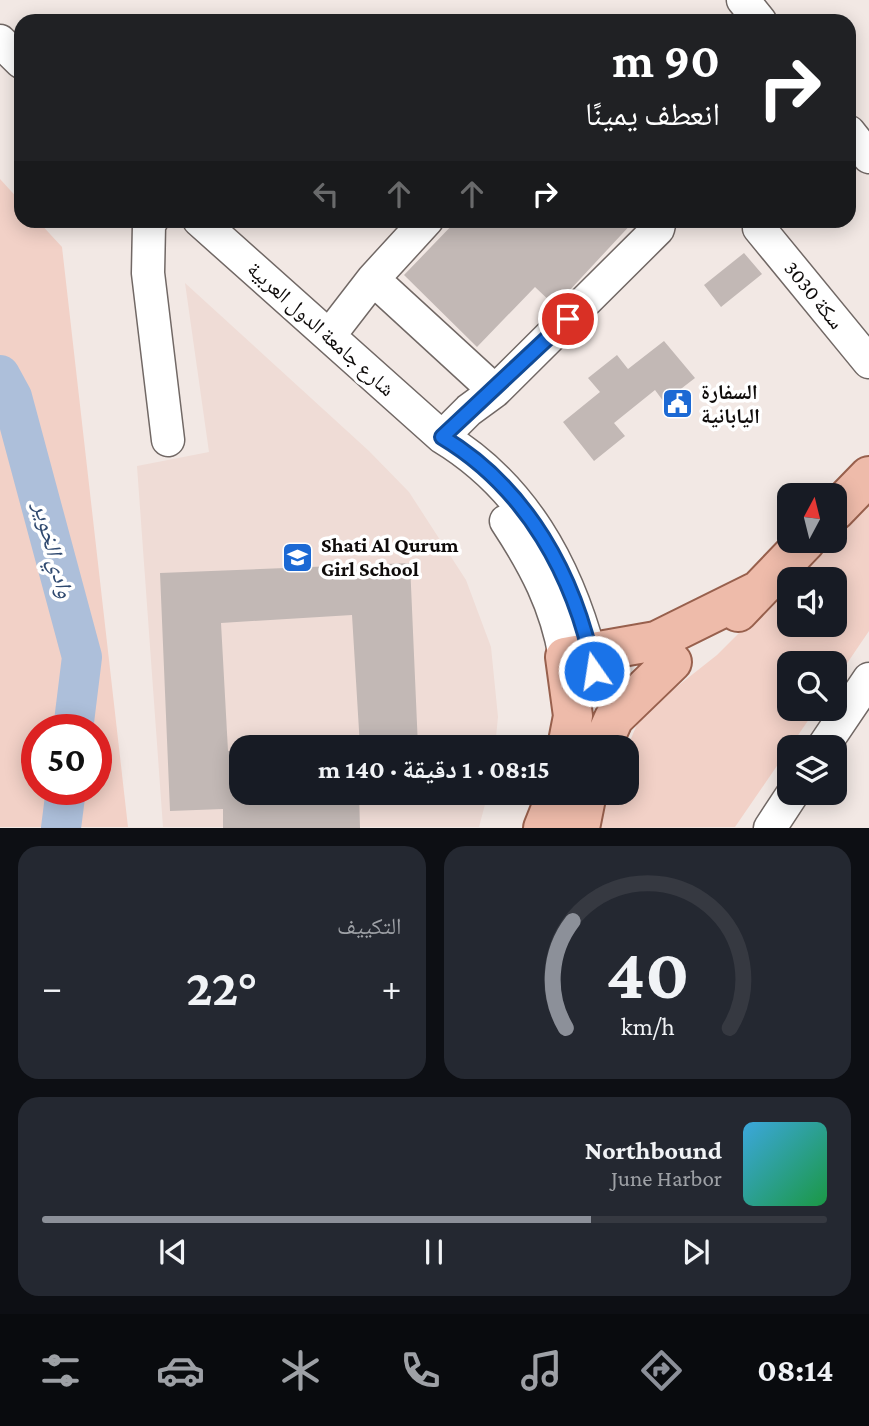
<!DOCTYPE html>
<html lang="ar">
<head>
<meta charset="utf-8">
<style>
  :root { --surface:#171b24; --page:#242831; --text:#f1f3f6; --muted:#9ea1a6; --line:#363941; --accent:#8c9099 }
  body { margin:0; font-family:"Crimson Pro","Noto Naskh Arabic",serif; background:var(--page); color:var(--text); direction:rtl; height:100vh; display:flex; flex-direction:column; font-size:26px; white-space:nowrap }
  * { box-sizing:border-box; margin:0 }
  p { font-size:23px; color:var(--muted) }
  .icon { flex:none; width:38px; height:38px; fill:none; stroke:currentColor; stroke-width:2; stroke-linecap:round; stroke-linejoin:round }
  .map { position:relative; height:828px; overflow:hidden; direction:ltr }
  .side { display:flex; flex-direction:column; gap:18px; padding:18px; background:#0d0f14; flex:1 }
  .side>* { flex:none }
  .guide { position:absolute; left:14px; top:14px; width:842px; height:214px; border-radius:21px; box-shadow:0 4px 18px #0003; direction:rtl; background:#202124; color:#fff; overflow:hidden }
  .needle { width:46px; rotate:7deg }
  .buttons { position:absolute; left:777px; top:483px; display:grid; gap:14px }
  .buttons a { display:grid; place-items:center; width:70px; height:70px; border-radius:14px; background:var(--surface); box-shadow:0 4px 18px #0003; font-size:35px }
  .speed { position:absolute; left:21px; top:714px; display:flex; gap:14px; font-size:35px; font-weight:700; text-align:center }
  .speed>* { display:grid; place-content:center; width:91px; height:91px; border-radius:50%; background:var(--surface); box-shadow:0 4px 18px #0003; line-height:1 }
  .speed .limit { border:10px solid #d22; background:#fff; color:#111 }
  .pin { position:absolute; display:grid; place-items:center; width:60px; height:60px; color:#fff; margin:-30px; border:4px solid #fff; border-radius:50%; box-shadow:0 2px 7px #0007 }
  .me { position:absolute; width:77px; margin:-38px; rotate:347deg; stroke-linejoin:round; filter:drop-shadow(0 0 5px #0008) }
  .turn { display:flex; align-items:center; gap:24px; height:147px; padding:0 21px; font-size:32px }
  .turn .icon { width:91px; height:91px; stroke-width:2.5 }
  .turn b { display:block; font-size:49px; line-height:60px }
  .lanes { display:flex; align-items:center; height:66px; padding:0 21px; background:#0003; justify-content:center; gap:35px; direction:ltr }
  .lanes .off { opacity:.35 }
  .big { font-size:52px; font-weight:700; line-height:1.1 }
  .side .widget { flex:1; display:flex; flex-direction:column; justify-content:center; gap:10px; min-width:0; padding:0 24px; border-radius:21px; background:var(--page) }
  .side .dial { align-items:center; gap:0 }
  .dial svg { height:182px; overflow:visible; fill:none; stroke:var(--line); stroke-width:7; stroke-linecap:round; text-anchor:middle }
  .dial text { fill:var(--text); stroke:none }
  .song { display:flex; align-items:center; gap:21px }
  .cover { width:84px; height:84px; border-radius:10px; background:linear-gradient(135deg,hsl(200 70% 55%),hsl(140 70% 35%)) }
  .played { height:7px; border-radius:4px; background:linear-gradient(90deg,var(--accent) 70%,var(--line) 70%) }
  .keys { display:flex; justify-content:space-around; direction:ltr }
  .heat { display:flex; justify-content:space-between; align-items:center; font-size:38px; direction:ltr }
  .side .tiles { flex:1; display:grid; gap:18px; grid-template-columns:1fr 1fr }
  .widget:last-child { grid-column:span 2 }
  .trip { position:absolute; left:229px; top:735px; width:410px; height:70px; border-radius:21px; background:var(--surface); box-shadow:0 4px 18px #0003; font-weight:700; line-height:70px; text-align:center; direction:rtl }
  .dock { display:flex; height:112px; justify-content:space-around; align-items:center; background:#090b0e; color:var(--muted) }
  .dock .icon { width:49px; height:49px }
  .dock .active { color:var(--accent) }
  .dock b { font-size:32px; color:var(--text) }
  .map>svg:first-child { display:block }
</style>
</head>
<body>
<div class="map">
<svg width="869" height="828" viewBox="0 0 869 828">
  <rect width="100%" height="100%" fill="#f2e8e4"/>
  <path fill="#efdcd6" d="M 185,283 L 369,451 L 409,492 L 466,580 L 491,647 L 498,717 L 495,747 L 242,747 L 242,793 L 488,793 L 479,827 L 163,827 L 137,466 L 209,452 Z"/>
  <path fill="#f2d1c7" fill-rule="evenodd" d="M 0,179 L 21,202 L 21,220 L 38,221 L 62,247 L 128,827 L 0,827 ZM 37,730 L 96,730 L 96,789 L 37,789 Z
    M 869,504 L 869,631 L 835,681 L 835,663 L 789,663 L 789,709 L 816,709 L 735,827 L 593,828 L 608,793 L 626,793 L 627,748 L 641,715 L 717,655 L 789,583 L 789,625 L 835,625 L 835,579 L 793,579 Z"/>
  <g fill="none" stroke-linecap="round" stroke-linejoin="round">
    <path stroke="#adbfda" stroke-width="40" d="M 0,375 L 12,397 L 82,657 L 73,730
      M 61,828 L 66,789"/>
  </g>
  <path fill="#c2b8b5" d="M 457,220 L 635,220 L 555,306 L 535,287 L 477,347 L 404,275 Z
    M 744,253 L 762,274 L 721,307 L 704,285 Z
    M 664,341 L 695,378 L 664,402 L 655,390 L 614,423 L 625,436 L 594,461 L 563,422 L 600,392 L 588,378 L 617,355 L 628,369 Z
    M 410,563 L 418,747 L 360,747 L 352,615 L 221,623 L 228,751 L 242,750 L 242,793 L 359,793 L 360,828 L 223,828 L 223,809 L 170,811 L 160,573 Z"/>
  <g fill="none" stroke-linecap="round" stroke-linejoin="round">
    <defs>
      <path id="minor" d="M 743,0 L 760,21
        M 0,41 L 21,62
        M 849,132 L 869,157
        M 152,220 L 149,225 L 148,273 L 168,440
        M 199,220 L 442,437 C 523,486 566,565 590,654
        M 759,228 L 869,362
        M 373,279 L 495,391
        M 329,336 L 373,279 L 427,220
        M 442,437 L 469,410 L 495,391 L 658,229 L 660,220
        M 506,521 C 535,565 556,605 565,657
        M 823,747 L 869,679
        M 770,828 L 793,793"/>
      <path id="major" d="M 835,511 L 869,476
        M 738,612 L 806,541
        M 567,747 L 573,716 L 565,657 L 656,641 L 755,592
        M 601,747 L 614,718 L 672,662
        M 543,828 L 557,793
        M 580,828 L 587,793"/>
    </defs>
    <use href="#minor" stroke="#716865" stroke-width="35"/>
    <use href="#major" stroke="#98604d" stroke-width="42"/>
    <use href="#minor" stroke="#fff" stroke-width="32"/>
    <use href="#major" stroke="#eba" stroke-width="38"/>
  </g>
  <g fill="none" stroke-linecap="round" stroke-linejoin="round">
    <defs>
      <path id="route" d="M 568,319 L 442,437 C 527,488 575,576 594,671"/>
    </defs>
    <use href="#route" stroke="#114b97" stroke-width="18"/>
    <use href="#route" stroke="#1a73e8" stroke-width="12"/>
  </g>
  <defs>
    <symbol id="civic-square" viewBox="-11 -11 22 22"><rect x="-9" y="-9" width="18" height="18" rx="4" fill="#1c69d4" stroke="#fff"/><path d="M-.6-6.5H3V-4.5H.6V-3L4-1V1h2V6H-6V1h2V-1L-.6-3ZM-1.2 2.5V6h2.4V2.5Z" fill="#fff"/></symbol>
    <symbol id="school-square" viewBox="-11 -11 22 22"><rect x="-9" y="-9" width="18" height="18" rx="4" fill="#1c69d4" stroke="#fff"/><path d="M0-5L7-2L0 1L-7-2ZM-4 1L0 2.5L4 1V4Q0 6-4 4Z" fill="#fff"/></symbol>
  </defs>
  <g fill-rule="evenodd">
    <use href="#civic-square" x="660" y="386" width="35" height="35"/>
    <use href="#school-square" x="280" y="540" width="35" height="35"/>
  </g>
  <g text-anchor="middle" stroke-width="7" stroke-linejoin="round" paint-order="stroke">
    <g font-size="21" fill="#0e0b0a" stroke="#fff">
      <text transform="translate(814 295) rotate(51)" y="7">سكة 3030</text>
      <text transform="translate(321 329) rotate(42)" y="7">شارع جامعة الدول العربية</text>
    </g>
    <g font-size="21" font-weight="bold" fill="#0e0b0a" stroke="#fff" text-anchor="start">
      <text x="701" y="399">السفارة<tspan x="701" dy="24">اليابانية</tspan></text>
      <text x="321" y="552">Shati Al Qurum<tspan x="321" dy="24">Girl School</tspan></text>
    </g>
    <g font-size="23" font-style="italic" fill="#304a70" stroke="#fff">
      <text transform="translate(54 550) rotate(75)" y="8">وادي الخوير</text>
    </g>
  </g>
</svg>
<div class="buttons">
<a><svg class="needle" viewBox="-14 -14 28 28"><path d="M0-13l5 13h-10z" fill="#e53935"/><path d="M0 13l5-13h-10z" fill="#9ea1a6"/></svg></a>
<a><svg class="icon" aria-label="sound" viewBox="0 0 24 24"><path d="M4 9h4l5-4v14l-5-4H4zM17 9q2 3 0 6"/></svg></a>
<a><svg class="icon" aria-label="search" viewBox="0 0 24 24"><circle cx="10" cy="10" r="6"/><path d="M15 15l6 6"/></svg></a>
<a><svg class="icon" aria-label="layers" viewBox="0 0 24 24"><path d="M12 4l9 5-9 5-9-5zM3 14l9 5 9-5"/></svg></a>
</div>
<div class="speed"><div class="limit">50</div></div>
<div class="pin" style="left:568px;top:319px;background:#d93025"><svg class="icon" aria-label="arrive" viewBox="0 0 24 24"><path d="M6 21V4h12l-3 4 3 4H6"/></svg></div>
<svg class="me" style="left:594px;top:671px" viewBox="-20 -20 40 40"><circle r="17" fill="#1a73e8" stroke="#fff" stroke-width="3"/><path d="M0-11L8 9 0 5-8 9z" fill="#fff"/></svg>
<div class="trip">08:15 · 1 دقيقة · 140 m</div>
<div class="guide">
<div class="turn"><svg class="icon" aria-label="right" viewBox="0 0 24 24"><path d="M7 20v-9h11M14 6l5 5-5 5"/></svg><div><b>90 m</b>انعطف يمينًا</div></div>
<div class="lanes"><svg class="icon off" aria-label="left" viewBox="0 0 24 24"><path d="M17 20v-9H6M10 6l-5 5 5 5"/></svg><svg class="icon off" aria-label="ahead" viewBox="0 0 24 24"><path d="M12 20V5M6 11l6-6 6 6"/></svg><svg class="icon off" aria-label="ahead" viewBox="0 0 24 24"><path d="M12 20V5M6 11l6-6 6 6"/></svg><svg class="icon" aria-label="right" viewBox="0 0 24 24"><path d="M7 20v-9h11M14 6l5 5-5 5"/></svg></div>
</div>
</div>
<section class="side">
<div class="tiles">
<div class="widget dial"><svg viewBox="0 0 100 80">
<path d="M14 69A42 42 0 1 1 86 69"/>
<path d="M14 69A42 42 0 0 1 17 22" stroke="#8c9099"/>
<text x="50" y="56" font-size="32" font-weight="700">40</text>
<text x="50" y="72" font-size="11">km/h</text>
</svg></div>
<div class="widget"><p>التكييف</p>
<div class="heat"><a>−</a><b class="big">22°</b><a>+</a></div>
</div>
<div class="widget">
<div class="song"><i class="cover"></i><div><b>Northbound</b><p>June Harbor</p></div></div>
<div class="played"></div>
<div class="keys"><svg class="icon" aria-label="previous" viewBox="0 0 24 24"><path d="M18 5L8 12l10 7zM5 5v14"/></svg><svg class="icon" aria-label="pause" viewBox="0 0 24 24"><path d="M8 5v14M16 5v14"/></svg><svg class="icon" aria-label="next" viewBox="0 0 24 24"><path d="M6 5l10 7-10 7zM19 5v14"/></svg></div>
</div>
</div>
</section>
<nav class="dock">
<b>08:14</b>
<svg class="icon active" aria-label="directions" viewBox="0 0 24 24"><path d="M12 3l9 9-9 9-9-9zM9 14v-3h6M13 9l2 2-2 2"/></svg>
<svg class="icon" aria-label="music" viewBox="0 0 24 24"><path d="M9 18V5l10-2v13"/><circle cx="6" cy="18" r="3"/><circle cx="16" cy="16" r="3"/></svg>
<svg class="icon" aria-label="phone" viewBox="0 0 24 24"><path d="M5 4h4l2 5-3 2q2 4 5 5l2-3 5 2v4C11 20 4 13 5 4z"/></svg>
<svg class="icon" aria-label="climate" viewBox="0 0 24 24"><path d="M12 3v18M4 7l16 10M4 17L20 7"/></svg>
<svg class="icon" aria-label="car" viewBox="0 0 24 24"><path d="M5 17H2v-5l4-1 3-4h7l3 4 3 1v5h-3M9 17h6M6 11h13"/><circle cx="7" cy="17" r="2"/><circle cx="17" cy="17" r="2"/></svg>
<svg class="icon" aria-label="filters" viewBox="0 0 24 24"><path d="M4 7h16M4 17h16"/><circle cx="9" cy="7" r="2"/><circle cx="15" cy="17" r="2"/></svg>
</nav>
</body>
</html>
